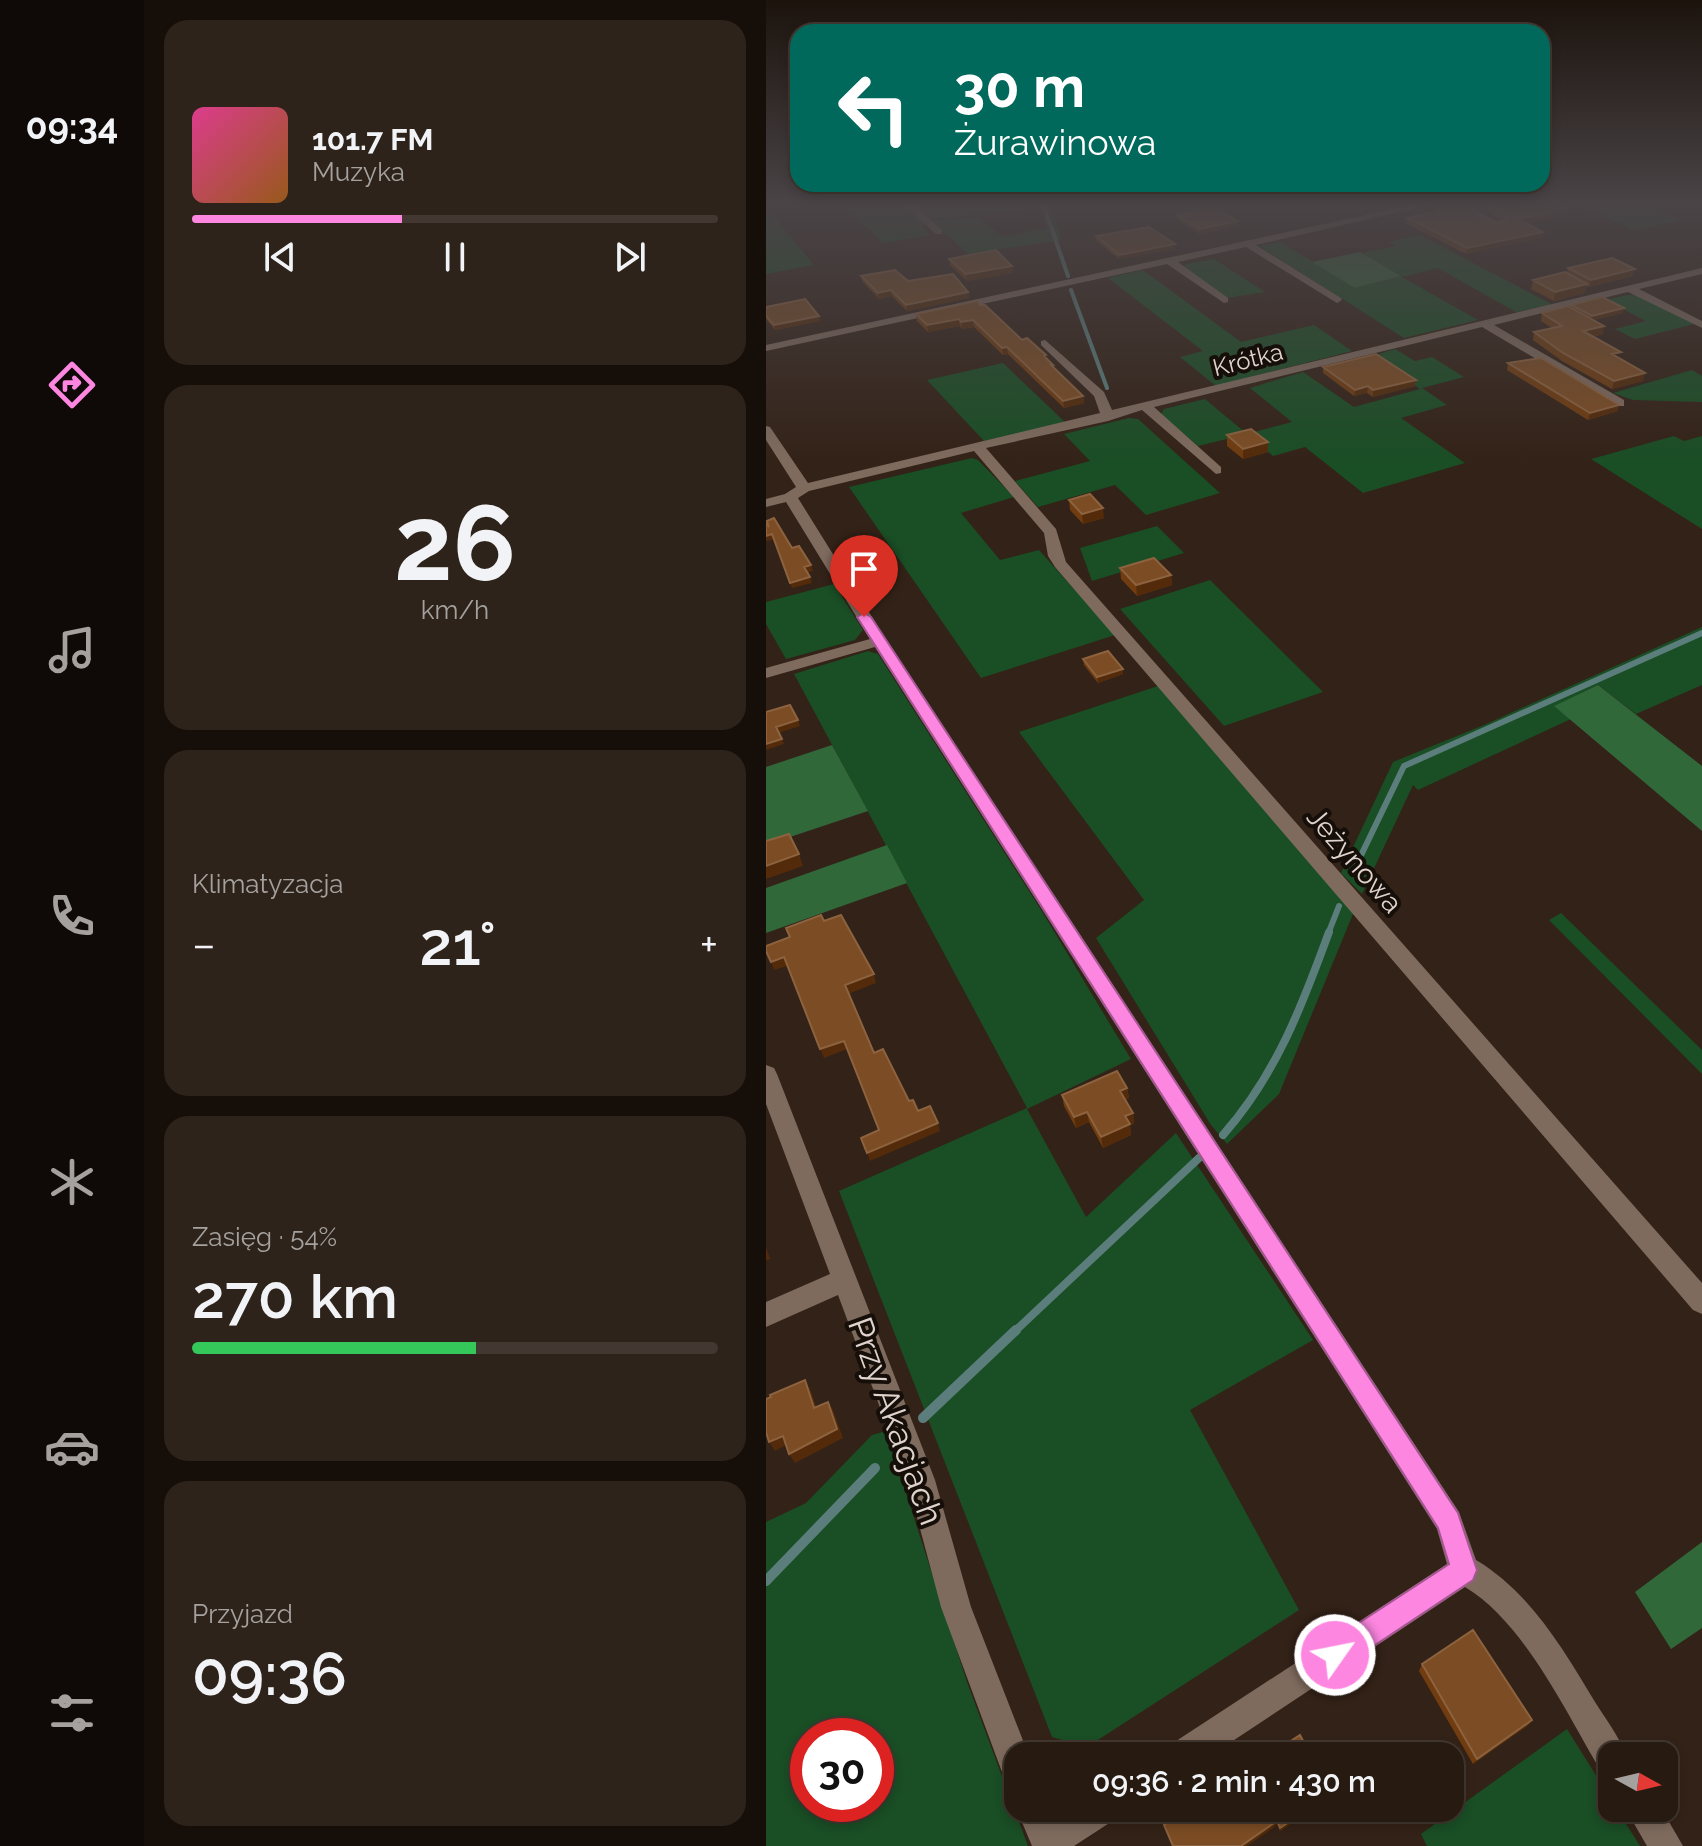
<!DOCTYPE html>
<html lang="pl">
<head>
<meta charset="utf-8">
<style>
  :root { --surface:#261a11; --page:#2e231a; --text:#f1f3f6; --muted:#a4a19f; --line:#423831; --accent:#fd86e1 }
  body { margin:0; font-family:Raleway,sans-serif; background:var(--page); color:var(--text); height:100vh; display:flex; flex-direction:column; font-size:30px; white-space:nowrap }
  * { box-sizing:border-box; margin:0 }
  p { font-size:26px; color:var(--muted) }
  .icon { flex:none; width:44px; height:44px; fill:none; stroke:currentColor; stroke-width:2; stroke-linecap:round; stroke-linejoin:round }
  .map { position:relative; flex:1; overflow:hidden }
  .drawer { display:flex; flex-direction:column; gap:20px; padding:20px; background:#150e09; width:622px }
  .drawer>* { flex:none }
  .banner { position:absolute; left:24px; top:24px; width:760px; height:168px; border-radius:24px; box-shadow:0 4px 12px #0003,0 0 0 2px var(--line); background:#00695c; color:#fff; overflow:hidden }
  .needle { width:52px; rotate:98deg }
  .fabs { position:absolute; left:832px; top:1742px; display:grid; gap:16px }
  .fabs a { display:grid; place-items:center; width:80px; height:80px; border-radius:16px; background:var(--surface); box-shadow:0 4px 12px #0003,0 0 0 2px var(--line); font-size:40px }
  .speed { position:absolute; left:24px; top:1718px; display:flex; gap:16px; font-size:40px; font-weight:700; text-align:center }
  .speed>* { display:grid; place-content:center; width:104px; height:104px; border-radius:50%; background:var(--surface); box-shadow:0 4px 12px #0003,0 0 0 2px var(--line); line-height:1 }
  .speed .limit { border:12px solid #d22; background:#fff; color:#111 }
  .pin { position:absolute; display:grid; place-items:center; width:68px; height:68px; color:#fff; margin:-82px -34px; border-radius:50% 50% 50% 0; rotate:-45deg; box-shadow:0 0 8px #0007 }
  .pin .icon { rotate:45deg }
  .me { position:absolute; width:88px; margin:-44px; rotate:57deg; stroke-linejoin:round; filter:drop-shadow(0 0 6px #0008) }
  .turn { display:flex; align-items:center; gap:28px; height:168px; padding:0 32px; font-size:36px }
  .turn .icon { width:104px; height:104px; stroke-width:2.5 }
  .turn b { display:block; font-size:56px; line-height:68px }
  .big { font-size:60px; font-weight:600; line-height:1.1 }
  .drawer .tile { flex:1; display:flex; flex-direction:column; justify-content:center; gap:12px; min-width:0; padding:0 28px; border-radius:24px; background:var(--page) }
  .drawer .dial { align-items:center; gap:0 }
  .dial b { font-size:104px; line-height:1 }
  .song { display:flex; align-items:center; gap:24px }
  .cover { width:96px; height:96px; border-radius:12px; background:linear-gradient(135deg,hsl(330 70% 55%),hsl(30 70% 35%)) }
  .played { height:8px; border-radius:4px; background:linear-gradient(90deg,var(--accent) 40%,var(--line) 40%) }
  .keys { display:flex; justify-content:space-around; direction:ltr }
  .heat { display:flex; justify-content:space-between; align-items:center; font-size:44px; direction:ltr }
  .charge { height:12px; border-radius:6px; background:linear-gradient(90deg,#34c759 54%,var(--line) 0) }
  .trip { position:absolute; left:238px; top:1742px; width:460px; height:80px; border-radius:24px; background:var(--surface); box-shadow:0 4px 12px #0003,0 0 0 2px var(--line); font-weight:600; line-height:80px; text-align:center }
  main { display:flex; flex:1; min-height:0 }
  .tabs { display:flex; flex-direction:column; width:144px; justify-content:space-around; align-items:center; background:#0f0a07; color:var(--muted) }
  .tabs .icon { width:56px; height:56px }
  .tabs .active { color:var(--accent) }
  .tabs b { font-size:36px; color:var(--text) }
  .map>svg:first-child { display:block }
</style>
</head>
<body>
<main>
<nav class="tabs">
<b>09:34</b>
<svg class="icon active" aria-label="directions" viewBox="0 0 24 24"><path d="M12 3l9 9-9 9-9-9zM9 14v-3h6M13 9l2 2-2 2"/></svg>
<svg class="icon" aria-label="music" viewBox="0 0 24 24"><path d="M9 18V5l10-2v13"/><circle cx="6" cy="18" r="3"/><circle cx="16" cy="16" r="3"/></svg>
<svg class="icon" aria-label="phone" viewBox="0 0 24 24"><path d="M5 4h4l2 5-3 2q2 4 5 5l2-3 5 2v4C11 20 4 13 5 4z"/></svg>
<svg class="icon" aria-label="climate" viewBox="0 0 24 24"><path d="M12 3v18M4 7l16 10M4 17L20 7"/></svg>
<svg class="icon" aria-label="car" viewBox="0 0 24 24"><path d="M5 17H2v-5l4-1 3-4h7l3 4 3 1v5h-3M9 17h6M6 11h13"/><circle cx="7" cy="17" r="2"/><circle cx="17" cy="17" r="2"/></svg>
<svg class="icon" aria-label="filters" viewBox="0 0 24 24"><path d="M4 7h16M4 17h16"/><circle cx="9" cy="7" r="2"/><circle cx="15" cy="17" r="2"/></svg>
</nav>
<section class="drawer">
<div class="tile">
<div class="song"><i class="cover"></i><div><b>101.7 FM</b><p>Muzyka</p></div></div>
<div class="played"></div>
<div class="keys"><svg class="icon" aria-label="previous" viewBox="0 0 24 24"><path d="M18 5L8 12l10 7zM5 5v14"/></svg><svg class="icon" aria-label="pause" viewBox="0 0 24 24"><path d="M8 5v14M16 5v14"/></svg><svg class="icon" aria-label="next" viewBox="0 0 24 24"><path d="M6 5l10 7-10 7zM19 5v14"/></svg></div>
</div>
<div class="tile dial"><b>26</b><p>km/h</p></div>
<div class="tile"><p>Klimatyzacja</p>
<div class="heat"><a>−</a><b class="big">21°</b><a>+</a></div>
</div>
<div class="tile"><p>Zasięg · 54%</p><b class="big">270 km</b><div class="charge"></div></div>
<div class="tile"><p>Przyjazd</p><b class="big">09:36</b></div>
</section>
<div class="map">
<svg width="936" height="1846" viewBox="0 0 936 1846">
  <rect width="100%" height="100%" fill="#332217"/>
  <path fill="#1a4e25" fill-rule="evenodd" d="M 75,203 L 136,203 L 160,224 L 156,227 L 164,235 L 117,243 Z
    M 146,203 L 285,203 L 295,240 L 202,254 L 169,224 L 170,221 L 216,217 L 213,218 L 236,237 L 281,228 L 275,206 C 238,213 205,216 168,219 Z
    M 808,203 L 877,203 L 915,220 L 868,230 Z
    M 0,208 L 48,265 L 0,274 Z
    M 654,235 L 787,305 L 750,312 L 672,268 L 636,277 L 712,320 L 638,338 L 493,246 L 514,242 L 590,288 L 634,276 L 596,253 L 630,246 L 623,242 Z
    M 448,259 L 499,292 L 461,298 L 418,268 L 420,264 Z
    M 377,270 L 475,342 L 548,325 L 586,351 L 450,386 L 414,357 L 437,351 L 342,278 Z
    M 861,295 L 871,295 L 928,324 L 869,339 L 849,329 L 880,321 L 840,300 Z
    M 629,349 L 649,361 L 666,357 L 698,377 L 656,388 L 681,405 L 635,418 L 699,463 L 597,493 L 539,447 L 507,456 L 481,434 L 432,446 L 395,414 L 398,409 L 439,399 L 481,434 L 526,422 L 484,388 L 537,372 L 588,407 L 654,389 L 607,356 Z
    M 237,363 L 300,423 L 218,441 L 161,380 Z
    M 926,370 L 936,376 L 936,402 L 867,400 L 847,393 Z
    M 363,418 L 372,419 L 454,493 L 380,515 L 349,485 L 272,507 L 249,481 L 324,461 L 298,434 Z
    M 908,436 L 918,441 L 936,436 L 936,529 L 825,459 Z
    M 206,458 L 212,460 L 248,497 L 195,513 L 234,560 L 273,550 L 349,635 L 215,678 L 83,487 Z
    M 391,526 L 418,553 L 326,581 L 314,548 Z
    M 444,580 L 557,692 L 458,726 L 354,609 Z
    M 68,584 L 97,630 L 89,640 L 20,659 L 0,624 L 0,602 Z
    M 936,627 L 936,685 L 870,714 L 832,685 L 789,706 L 805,719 L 652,790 L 647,785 L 596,894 L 575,873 L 627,762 L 718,725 Z
    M 102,651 L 112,654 L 277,913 L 365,1059 L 261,1109 L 320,1217 L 410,1133 L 547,1340 L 424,1410 L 533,1610 L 321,1747 L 286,1737 L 73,1191 L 261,1108 L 28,674 Z
    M 392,686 L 589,909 L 513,1094 L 461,1144 L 445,1125 L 330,938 L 378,900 L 253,732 Z
    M 795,913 L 936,1050 L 936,1074 L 783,920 Z
    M 120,1431 L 201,1682 L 262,1846 L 0,1846 L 0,1522 L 40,1503 L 106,1435 ZM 42,1736 L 110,1736 L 110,1804 L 42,1804 Z
    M 801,1729 L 846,1801 L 846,1808 L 850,1808 L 874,1846 L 661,1846 L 655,1834 Z"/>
  <path fill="#30683a" d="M 594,252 L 635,276 L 589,288 L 546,262 Z
    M 832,685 L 936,766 L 936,831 L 788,706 Z
    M 66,745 L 102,811 L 0,845 L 0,767 Z
    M 121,845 L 141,883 L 0,933 L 0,888 Z
    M 936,1542 L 936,1628 L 905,1649 L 869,1592 Z"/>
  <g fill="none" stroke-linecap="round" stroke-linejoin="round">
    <path stroke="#5b7e7c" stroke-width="4" d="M 277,203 L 302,276
      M 305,290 L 341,388"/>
    <path stroke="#5b7e7c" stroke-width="6" d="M 587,872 L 638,766 L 936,633
      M 562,934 L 573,906"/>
    <path stroke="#5b7e7c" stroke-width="8" d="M 457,1135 C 510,1075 536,1006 563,932
      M 248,1332 L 433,1158"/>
    <path stroke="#5b7e7c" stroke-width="10" d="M 157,1418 L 250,1330
      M 0,1581 L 109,1468"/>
    <path fill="#7f6b5e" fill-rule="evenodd" d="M 136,203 L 147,203 L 176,230 L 176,234 L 170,234 Z
      M 655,203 L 673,203 L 490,245 L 575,298 L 576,300 L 571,303 L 480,247 L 412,262 L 462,298 L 462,302 L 458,303 L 401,264 L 0,351 L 0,345 Z
      M 684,203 L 696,203 L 737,224 L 729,226 Z
      M 936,268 L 936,274 L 873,289 L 936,321 L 936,328 L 862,292 L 728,325 L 858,400 L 858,406 L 850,406 L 716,327 L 388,407 L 455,467 L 455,473 L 450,474 L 376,410 L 342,421 L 220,448 L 290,529 L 300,562 L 936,1283 L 936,1314 L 927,1310 L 289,567 L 282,556 L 278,533 L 208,451 L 43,491 L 32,498 L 121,641 L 693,1512 L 710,1560 C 764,1592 797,1649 829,1702 C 840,1719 853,1737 861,1756 L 846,1756 L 846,1776 L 835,1771 C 800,1713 758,1622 699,1587 L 444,1756 L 399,1756 L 404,1745 L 681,1564 L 671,1529 L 109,647 L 0,678 L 0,668 L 104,639 L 20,502 L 0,507 L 0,499 L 19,494 L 30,487 L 0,440 L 0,426 L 4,427 L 42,483 L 334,413 L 328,396 L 275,345 L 275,341 L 279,340 L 338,392 L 346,410 Z
      M 0,1065 L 8,1068 L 11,1074 L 169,1480 L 205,1607 L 263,1756 L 252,1756 L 252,1787 L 240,1783 L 175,1607 L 141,1480 L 72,1295 L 0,1327 L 0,1302 L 64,1274 L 0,1104 Z
      M 252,1804 L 252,1808 L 284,1808 L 289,1819 L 306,1808 L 353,1808 L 348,1820 L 308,1846 L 266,1846 L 250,1808 Z
      M 859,1808 L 895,1808 L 917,1846 L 881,1846 Z"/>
  </g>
  <path fill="#703c10" d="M 546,203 L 587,203 L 556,209 Z
    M 670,203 L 691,203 L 728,223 L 737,221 L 703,203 L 792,203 L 803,208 L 802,214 L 760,223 L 776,238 L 700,254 L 641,224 L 641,218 L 671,212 Z
    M 411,215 L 472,226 L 434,234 L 411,219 Z
    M 330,236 L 409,244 L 409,249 L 353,259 L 330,241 Z
    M 183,259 L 246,266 L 247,273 L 201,281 L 184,265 Z
    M 802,268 L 867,276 L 823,287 L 821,286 L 819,293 L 788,301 L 765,289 L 767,280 L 801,273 Z
    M 95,276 L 142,281 L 202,292 L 203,298 L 141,311 L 126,296 L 113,299 L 96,281 Z
    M 214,305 L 287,365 L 288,368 L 317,396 L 318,403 L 298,408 L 242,354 L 237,355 L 208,327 L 196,329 L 194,326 L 162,332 L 151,321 L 150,314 Z
    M 805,305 L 857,313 L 827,320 L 837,334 L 827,337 L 853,359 L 877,381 L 846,389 L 796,361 L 767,340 L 768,332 L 786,328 L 775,321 L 776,313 L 804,308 Z
    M 0,307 L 54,321 L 9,330 L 0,319 Z
    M 742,363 L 852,411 L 822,420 L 741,370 Z
    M 557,367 L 650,380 L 649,386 L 607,397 L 601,393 L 588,396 L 557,373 Z
    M 461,435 L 502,442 L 502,452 L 477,459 L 461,446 Z
    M 303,500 L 338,518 L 317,524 L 304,510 Z
    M 354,568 L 405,575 L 406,585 L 371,596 L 355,579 Z
    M 317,659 L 357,669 L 357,674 L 332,683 L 318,665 Z
    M 361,1088 L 363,1098 L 359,1100 L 367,1113 L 368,1123 L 364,1125 L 365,1135 L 337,1148 L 323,1122 L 310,1128 L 298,1106 L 296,1095 Z
    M 656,1664 L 766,1720 L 761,1726 L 707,1764 L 653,1671 Z"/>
  <path fill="#532b0a" d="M 556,203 L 587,203 L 556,209 Z
    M 803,208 L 802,214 L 751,225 L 752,219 Z
    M 472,221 L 472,226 L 434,234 L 434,229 Z
    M 777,232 L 776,238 L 700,254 L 701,248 Z
    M 409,244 L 409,249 L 353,259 L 353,255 Z
    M 246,266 L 247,273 L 201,281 L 200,274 Z
    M 869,269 L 867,276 L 823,287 L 825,280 Z
    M 821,284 L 819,293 L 788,301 L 789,292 Z
    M 125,290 L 126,296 L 113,299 L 112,293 Z
    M 202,292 L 203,298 L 141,311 L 140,305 Z
    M 858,308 L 857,313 L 825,321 L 826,316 Z
    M 53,316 L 54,321 L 9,330 L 8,325 Z
    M 193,319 L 194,326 L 162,332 L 161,325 Z
    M 207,320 L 208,327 L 196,329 L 195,322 Z
    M 838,326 L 837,334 L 816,339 L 817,331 Z
    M 241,347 L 242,354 L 237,355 L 236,348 Z
    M 879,373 L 877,381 L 846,389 L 848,381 Z
    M 650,380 L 649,386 L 607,397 L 607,390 Z
    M 602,386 L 601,393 L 588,396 L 589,390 Z
    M 317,396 L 318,403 L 298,408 L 297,401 Z
    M 853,405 L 852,411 L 822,420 L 824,413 Z
    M 502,442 L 502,452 L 477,459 L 477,449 Z
    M 337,508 L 338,518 L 317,524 L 316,514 Z
    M 6,534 L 7,540 L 0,541 L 0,536 Z
    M 45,565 L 47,571 L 40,573 L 38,567 Z
    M 405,575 L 406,585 L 371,596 L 370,585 Z
    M 44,577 L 46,583 L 26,588 L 24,583 Z
    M 357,669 L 357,674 L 332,683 L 331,677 Z
    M 32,720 L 34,726 L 12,733 L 10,727 Z
    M 16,739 L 18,744 L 0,750 L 0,744 Z
    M 33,854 L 37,866 L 0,879 L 0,866 Z
    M 18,957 L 21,966 L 8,970 L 5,962 Z
    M 108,974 L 110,983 L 82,994 L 79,985 Z
    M 78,1041 L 81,1049 L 58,1058 L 54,1049 Z
    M 361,1088 L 363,1098 L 355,1102 L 354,1091 Z
    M 321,1112 L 323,1122 L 310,1128 L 308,1117 Z
    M 367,1113 L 368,1123 L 364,1125 L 365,1135 L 337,1148 L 335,1137 L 359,1116 Z
    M 172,1123 L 174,1131 L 104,1161 L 101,1153 Z
    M 0,1247 L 4,1259 L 0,1260 Z
    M 39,1380 L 44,1389 L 54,1417 L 48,1408 Z
    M 62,1402 L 67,1410 L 77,1438 L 29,1463 L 23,1454 Z
    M 17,1436 L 22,1444 L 9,1451 L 3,1442 Z
    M 766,1720 L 761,1726 L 707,1764 L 711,1759 Z
    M 543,1808 L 548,1808 L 513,1832 L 514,1828 Z
    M 511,1821 L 510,1826 L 481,1846 L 475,1846 Z"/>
  <path fill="#7c4d24" stroke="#8c623f" stroke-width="2" d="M 671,203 L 691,203 L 728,223 L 740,220 L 739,215 L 715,203 L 792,203 L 803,208 L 752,219 L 777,232 L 701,248 L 641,218 L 673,211 Z
    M 446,207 L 472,221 L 434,229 L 411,215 Z
    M 383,227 L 409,244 L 353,255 L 330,236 Z
    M 230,250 L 246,266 L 200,274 L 183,259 Z
    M 846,258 L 869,269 L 825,280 L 802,268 Z
    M 129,270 L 142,281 L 187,274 L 202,292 L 140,305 L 125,290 L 112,293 L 95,276 Z
    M 799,272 L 821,284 L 789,292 L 767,280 Z
    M 836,297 L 858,308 L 826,316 L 805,305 Z
    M 39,299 L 53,316 L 8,325 L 0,316 L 0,307 Z
    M 211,301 L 214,305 L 219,305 L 256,340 L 261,338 L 280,355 L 278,356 L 287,365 L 285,365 L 317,396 L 297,401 L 241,347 L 236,348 L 207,320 L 195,322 L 193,319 L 161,325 L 150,314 Z
    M 802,306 L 838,326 L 817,331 L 855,352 L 846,354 L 879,373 L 848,381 L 797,353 L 768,332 L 796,326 L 776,313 Z
    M 610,354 L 650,380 L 607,390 L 602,386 L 589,390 L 557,367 Z
    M 775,358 L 853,405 L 824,413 L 742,363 Z
    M 485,429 L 502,442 L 477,449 L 461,435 Z
    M 324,494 L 337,508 L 316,514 L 303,500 Z
    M 8,518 L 26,548 L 33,546 L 45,565 L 38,567 L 44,577 L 24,583 L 6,534 L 0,536 L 0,522 L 3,527 L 1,521 Z
    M 388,558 L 405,575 L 370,585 L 354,568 Z
    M 342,651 L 357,669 L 331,677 L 317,659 Z
    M 24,705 L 32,720 L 10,727 L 16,739 L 0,744 L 0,712 Z
    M 23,834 L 33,854 L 0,866 L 0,841 Z
    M 55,915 L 58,921 L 75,915 L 108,974 L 79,985 L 108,1053 L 117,1049 L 143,1101 L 147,1100 L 152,1111 L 164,1106 L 172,1123 L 101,1153 L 95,1138 L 113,1130 L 78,1041 L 54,1049 L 18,957 L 5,962 L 0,951 L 0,946 L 24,937 L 20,928 Z
    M 351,1071 L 361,1088 L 354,1091 L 367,1113 L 359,1116 L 364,1124 L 335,1137 L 321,1112 L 308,1117 L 296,1095 Z
    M 39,1380 L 48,1408 L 62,1402 L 71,1429 L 23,1454 L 17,1436 L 3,1442 L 0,1432 L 0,1399 L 5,1397 L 4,1395 Z
    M 707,1630 L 766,1720 L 711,1759 L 656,1664 Z
    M 534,1735 L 545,1756 L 502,1756 Z
    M 424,1808 L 543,1808 L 514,1828 L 511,1821 L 475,1846 L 407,1846 L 398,1825 Z"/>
  <linearGradient id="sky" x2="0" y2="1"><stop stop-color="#1c130d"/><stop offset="0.44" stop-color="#4a4447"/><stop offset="1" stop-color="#4a4447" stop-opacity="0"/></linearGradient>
  <rect width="936" height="462" fill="url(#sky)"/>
  <path fill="#fd86e1" stroke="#a45792" stroke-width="2" d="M 98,613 L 105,617 L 692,1513 L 711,1570 L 707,1580 L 579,1665 L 569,1669 L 559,1665 L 555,1655 L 559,1645 L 683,1564 L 672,1528 L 91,617 Z"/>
  <g text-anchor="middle" stroke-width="8" stroke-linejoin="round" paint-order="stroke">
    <g font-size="24" fill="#dfd3cc" stroke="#150e09">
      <text transform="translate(482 360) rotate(-14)" y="8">Krótka</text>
    </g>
    <g font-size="28" fill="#dfd3cc" stroke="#150e09">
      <text transform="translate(589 860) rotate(49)" y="10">Jeżynowa</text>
    </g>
    <g font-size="34" fill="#dfd3cc" stroke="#150e09">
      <text transform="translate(130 1421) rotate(70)" y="12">Przy Akacjach</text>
    </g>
  </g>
</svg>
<div class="fabs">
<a><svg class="needle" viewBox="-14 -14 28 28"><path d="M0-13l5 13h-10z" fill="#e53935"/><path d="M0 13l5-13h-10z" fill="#a4a19f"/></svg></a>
</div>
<div class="speed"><div class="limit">30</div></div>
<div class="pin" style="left:98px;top:617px;background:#d93025"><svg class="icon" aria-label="arrive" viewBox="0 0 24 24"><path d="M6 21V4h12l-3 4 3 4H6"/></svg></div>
<svg class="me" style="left:569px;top:1655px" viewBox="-20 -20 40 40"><circle r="17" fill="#fd86e1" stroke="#fff" stroke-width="3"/><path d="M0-11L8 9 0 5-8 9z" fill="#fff"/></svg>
<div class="trip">09:36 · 2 min · 430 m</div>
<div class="banner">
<div class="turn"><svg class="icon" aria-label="left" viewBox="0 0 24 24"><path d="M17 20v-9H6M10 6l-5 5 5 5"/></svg><div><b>30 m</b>Żurawinowa</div></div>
</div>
</div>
</main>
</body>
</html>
